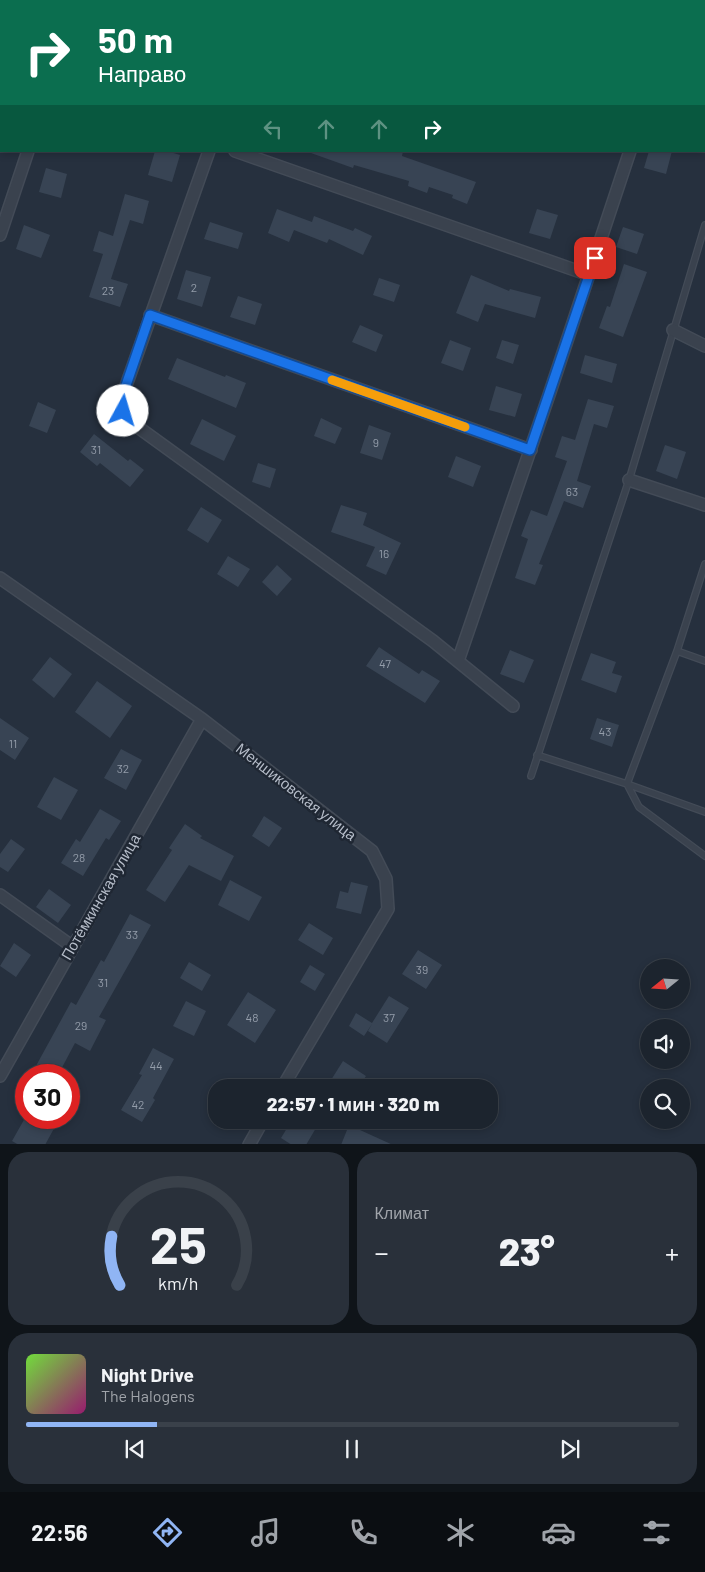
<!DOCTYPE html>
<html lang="ru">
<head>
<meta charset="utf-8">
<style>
  :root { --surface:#1c242e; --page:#29303a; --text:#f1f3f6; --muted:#a0a4aa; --line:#3a414a; --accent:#90b5f4 }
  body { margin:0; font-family:Barlow,sans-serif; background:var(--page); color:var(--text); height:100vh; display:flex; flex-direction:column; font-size:19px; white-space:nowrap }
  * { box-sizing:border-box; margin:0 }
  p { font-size:16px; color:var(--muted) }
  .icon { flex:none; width:28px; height:28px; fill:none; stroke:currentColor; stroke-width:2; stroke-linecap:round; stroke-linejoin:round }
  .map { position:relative; height:1144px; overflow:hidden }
  .sheet { display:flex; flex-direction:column; gap:8px; padding:8px; background:#0f1419; flex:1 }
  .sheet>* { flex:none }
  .hud { position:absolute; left:0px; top:0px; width:705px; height:152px; box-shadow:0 2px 8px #0003,0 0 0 1px var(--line); background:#0b6e4f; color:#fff; overflow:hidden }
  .needle { width:32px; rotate:252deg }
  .buttons { position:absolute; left:640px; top:959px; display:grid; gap:10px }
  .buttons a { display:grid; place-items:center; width:50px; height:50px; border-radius:50%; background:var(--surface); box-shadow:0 2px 8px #0003,0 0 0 1px var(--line); font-size:25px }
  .speed { position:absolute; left:15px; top:1064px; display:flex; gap:10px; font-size:25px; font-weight:700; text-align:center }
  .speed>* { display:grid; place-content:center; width:65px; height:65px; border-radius:50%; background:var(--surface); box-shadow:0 2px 8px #0003,0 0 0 1px var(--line); line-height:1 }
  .speed .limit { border:8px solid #d22; background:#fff; color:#111 }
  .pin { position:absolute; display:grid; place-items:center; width:42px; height:42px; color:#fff; margin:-21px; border-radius:10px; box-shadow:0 2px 8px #0006 }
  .me { position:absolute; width:55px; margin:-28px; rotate:6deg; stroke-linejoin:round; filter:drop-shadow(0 0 4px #0008) }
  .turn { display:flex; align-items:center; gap:18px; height:105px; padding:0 15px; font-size:22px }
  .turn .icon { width:65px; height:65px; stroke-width:2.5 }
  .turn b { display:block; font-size:35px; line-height:42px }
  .lanes { display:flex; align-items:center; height:48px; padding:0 15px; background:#0003; justify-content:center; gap:25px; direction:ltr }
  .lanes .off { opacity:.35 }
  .big { font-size:38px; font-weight:800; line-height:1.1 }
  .sheet .tile { flex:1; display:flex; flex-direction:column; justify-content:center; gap:8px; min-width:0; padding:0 18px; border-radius:20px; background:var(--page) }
  .sheet .dial { align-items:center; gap:0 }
  .dial svg { height:130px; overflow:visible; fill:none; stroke:var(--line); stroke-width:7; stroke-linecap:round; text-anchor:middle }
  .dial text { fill:var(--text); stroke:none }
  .song { display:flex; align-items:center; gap:15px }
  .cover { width:60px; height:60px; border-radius:8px; background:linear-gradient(135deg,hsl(100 70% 55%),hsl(320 70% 35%)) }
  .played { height:5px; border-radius:2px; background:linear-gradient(90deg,var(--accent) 20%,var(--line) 20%) }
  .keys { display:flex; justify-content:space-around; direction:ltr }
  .heat { display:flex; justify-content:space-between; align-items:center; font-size:28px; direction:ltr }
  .sheet .tiles { flex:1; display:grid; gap:8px; grid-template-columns:1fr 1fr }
  .tile:last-child { grid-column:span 2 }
  .trip { position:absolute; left:208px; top:1079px; width:290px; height:50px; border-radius:20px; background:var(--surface); box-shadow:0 2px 8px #0003,0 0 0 1px var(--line); font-weight:800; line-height:50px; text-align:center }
  .menu { display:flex; height:80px; justify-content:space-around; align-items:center; background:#0b0e12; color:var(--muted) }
  .menu .icon { width:35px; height:35px }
  .menu .active { color:var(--accent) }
  .menu b { font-size:22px; color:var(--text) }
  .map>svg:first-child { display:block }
</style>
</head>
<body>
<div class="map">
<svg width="705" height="1145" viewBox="0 0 705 1145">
  <rect width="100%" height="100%" fill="#26303e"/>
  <path fill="#384454" d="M 155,151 L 167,151 L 180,155 L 172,182 L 148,175 Z
    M 311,151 L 403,151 L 402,156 L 476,182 L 467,204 L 452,198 L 453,195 L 429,187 L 427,193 L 408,186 L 409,181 L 354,165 L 353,168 L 311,153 Z
    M 649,151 L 672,151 L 666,174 L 644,168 Z
    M 46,168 L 67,174 L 61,198 L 39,192 Z
    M 125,194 L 149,201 L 143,224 L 130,220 L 111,279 L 128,284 L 120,307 L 89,297 L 103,254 L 93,251 L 99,231 L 113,236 Z
    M 277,209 L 312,222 L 314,216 L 353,231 L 355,228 L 372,236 L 363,255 L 329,239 L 327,243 L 294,230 L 289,242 L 268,233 Z
    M 537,209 L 558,215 L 550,239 L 529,233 Z
    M 210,222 L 243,233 L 238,249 L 204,239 Z
    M 24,225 L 50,235 L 41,258 L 16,249 Z
    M 623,227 L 644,234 L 637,254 L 616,247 Z
    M 624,264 L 647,272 L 623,337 L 599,328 L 607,306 L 610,307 Z
    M 186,270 L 211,277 L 202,307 L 177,299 Z
    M 471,275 L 509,291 L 510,289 L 541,297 L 535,318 L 485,304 L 478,322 L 456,313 Z
    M 379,278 L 400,285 L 394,302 L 373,295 Z
    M 238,296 L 262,304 L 255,325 L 230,317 Z
    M 360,325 L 383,335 L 376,352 L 352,342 Z
    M 450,340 L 471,348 L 463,371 L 441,363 Z
    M 502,340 L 519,345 L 513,364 L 496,358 Z
    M 585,355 L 617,364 L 612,383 L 580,373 Z
    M 177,358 L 225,377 L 226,375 L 246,383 L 236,408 L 168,379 Z
    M 496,386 L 522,394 L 515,417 L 489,410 Z
    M 588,399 L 614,406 L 607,428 L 594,424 L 577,481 L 591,486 L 583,508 L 564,501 L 539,564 L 543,565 L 535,585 L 515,578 L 528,539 L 521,536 L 531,510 L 547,516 L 567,461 L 555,457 L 562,436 L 575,440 Z
    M 38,402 L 56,410 L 47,433 L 29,426 Z
    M 321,418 L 342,428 L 335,444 L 314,436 Z
    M 202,419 L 236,436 L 224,461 L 190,444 Z
    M 369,425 L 391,433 L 382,460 L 360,453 Z
    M 94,434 L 128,461 L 130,459 L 144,470 L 130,487 L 100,463 L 97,466 L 80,452 Z
    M 665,445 L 686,452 L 677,479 L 656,471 Z
    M 456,456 L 481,466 L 473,487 L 448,477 Z
    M 258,463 L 276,469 L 270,488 L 252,482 Z
    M 341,505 L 367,513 L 363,525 L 401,543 L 386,575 L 366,566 L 375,547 L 331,532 Z
    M 201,507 L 222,520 L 208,543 L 187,530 Z
    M 228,556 L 250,569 L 238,587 L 217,574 Z
    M 277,565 L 292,579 L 277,596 L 262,582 Z
    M 379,647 L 419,674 L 422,670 L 440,681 L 425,703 L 366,666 Z
    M 510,650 L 534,660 L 524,683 L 500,674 Z
    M 591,653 L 616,662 L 612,673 L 622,676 L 616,693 L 581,680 Z
    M 50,657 L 72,674 L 54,698 L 32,680 Z
    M 97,681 L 132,706 L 110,738 L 75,712 Z
    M 0,718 L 29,738 L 15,760 L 0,750 Z
    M 597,718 L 619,725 L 612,747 L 590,739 Z
    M 121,749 L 142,760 L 126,790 L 104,778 Z
    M 54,777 L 78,790 L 61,820 L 37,807 Z
    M 100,809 L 121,821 L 109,840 L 106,838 L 83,876 L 61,863 L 76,839 L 80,842 Z
    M 264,816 L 282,828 L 269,847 L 252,836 Z
    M 185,824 L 202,836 L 200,838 L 234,856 L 221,881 L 189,865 L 165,902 L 146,890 L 172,850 L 169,848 Z
    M 11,839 L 25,849 L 8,872 L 0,867 L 0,854 Z
    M 230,880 L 262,897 L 249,921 L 218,905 Z
    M 351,882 L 368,886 L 361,914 L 336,908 L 340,891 L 348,893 Z
    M 49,889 L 71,905 L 58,923 L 36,907 Z
    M 130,914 L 151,925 L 99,1017 L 106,1020 L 90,1051 L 75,1043 L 58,1075 L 31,1075 L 71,1002 L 76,1005 L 101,960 L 104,962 Z
    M 309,923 L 333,938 L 323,955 L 298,940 Z
    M 14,943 L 31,955 L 16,977 L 0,966 Z
    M 418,950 L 442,965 L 426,989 L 402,974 Z
    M 189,962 L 211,975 L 202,991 L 180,978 Z
    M 310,965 L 325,974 L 315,991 L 300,982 Z
    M 248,992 L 276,1010 L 255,1043 L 227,1025 Z
    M 389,996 L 409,1008 L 387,1043 L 368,1031 L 372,1024 L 364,1036 L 349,1026 L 356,1013 L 372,1023 Z
    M 186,1001 L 206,1011 L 194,1036 L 173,1026 Z
    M 153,1048 L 174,1059 L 153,1098 L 155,1100 L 142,1122 L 121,1110 L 142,1075 L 139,1074 Z
    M 343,1061 L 366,1076 L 358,1088 L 326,1088 Z
    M 25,1118 L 48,1118 L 57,1123 L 45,1145 L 19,1145 L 12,1141 Z
    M 292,1120 L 302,1120 L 316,1128 L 306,1145 L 292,1145 L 281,1138 Z
    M 349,1125 L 393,1145 L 341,1145 Z"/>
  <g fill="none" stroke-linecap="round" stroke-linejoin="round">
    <defs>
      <path id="service" d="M 705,564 L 677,651 L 627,784 L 639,807 L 705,856
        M 677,651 L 705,661
        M 537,755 L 627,784 L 705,812
        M 531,776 L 629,480 L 705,225"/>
      <path id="minor" d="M 346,0 L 349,1
        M 79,1 L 80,0
        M 266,1 L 266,0
        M 679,1 L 679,0
        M 209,151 L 122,397 L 123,411 L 135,425 L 433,641 L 513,706
        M 235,151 L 589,275
        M 0,235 L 28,151
        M 150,315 L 531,450
        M 673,330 L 705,346
        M 629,480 L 705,505
        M 0,578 L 202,719 L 372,851 L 386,879 L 388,909 L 282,1088
        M 458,661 L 550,392 L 630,151
        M 0,895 L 73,947
        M 0,1076 L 202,719
        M 249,1145 L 263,1120"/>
    </defs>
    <use href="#service" stroke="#434b57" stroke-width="8"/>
    <use href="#minor" stroke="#434b57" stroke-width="14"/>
    <use href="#service" stroke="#3a424e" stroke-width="5.5"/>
    <use href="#minor" stroke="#3a424e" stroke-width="11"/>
  </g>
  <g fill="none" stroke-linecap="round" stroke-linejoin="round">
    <defs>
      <path id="route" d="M 123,411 L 122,397 L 150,315 L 530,450 L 595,258"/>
    </defs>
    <use href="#route" stroke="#114b97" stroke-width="12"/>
    <use href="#route" stroke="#1a73e8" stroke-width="9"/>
    <path stroke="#f59e0b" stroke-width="9" d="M 332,380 L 465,427"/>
  </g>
  <g text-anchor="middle" stroke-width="5" stroke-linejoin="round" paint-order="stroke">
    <g font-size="12" fill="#949daa">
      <text x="194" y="292">2</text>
      <text x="108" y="295">23</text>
      <text x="376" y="447">9</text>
      <text x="96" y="454">31</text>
      <text x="572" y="496">63</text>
      <text x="384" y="558">16</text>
      <text x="385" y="668">47</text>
      <text x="605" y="736">43</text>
      <text x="13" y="748">11</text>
      <text x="123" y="773">32</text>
      <text x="79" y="862">28</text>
      <text x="132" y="939">33</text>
      <text x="422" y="974">39</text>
      <text x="103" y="987">31</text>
      <text x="252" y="1022">48</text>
      <text x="389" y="1022">37</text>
      <text x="81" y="1030">29</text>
      <text x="156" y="1070">44</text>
      <text x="138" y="1109">42</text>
    </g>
    <g font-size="15" fill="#b6bdc9" stroke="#1f2733">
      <text transform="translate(296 792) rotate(38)" y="5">Меншиковская улица</text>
      <text transform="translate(101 897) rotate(-60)" y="5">Потёмкинская улица</text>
    </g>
  </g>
</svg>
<div class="buttons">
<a><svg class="needle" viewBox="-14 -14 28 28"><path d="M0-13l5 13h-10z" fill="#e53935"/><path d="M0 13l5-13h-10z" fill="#a0a4aa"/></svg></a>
<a><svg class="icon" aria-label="sound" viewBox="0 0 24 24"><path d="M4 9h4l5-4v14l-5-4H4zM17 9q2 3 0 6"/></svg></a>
<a><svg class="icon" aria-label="search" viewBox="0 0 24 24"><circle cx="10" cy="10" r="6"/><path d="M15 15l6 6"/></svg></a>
</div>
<div class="speed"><div class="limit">30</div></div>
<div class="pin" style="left:595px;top:258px;background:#d93025"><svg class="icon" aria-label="arrive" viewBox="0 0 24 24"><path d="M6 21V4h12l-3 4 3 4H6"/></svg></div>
<svg class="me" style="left:123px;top:411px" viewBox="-20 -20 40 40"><circle r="19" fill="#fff"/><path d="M0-13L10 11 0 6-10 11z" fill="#1a73e8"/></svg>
<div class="trip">22:57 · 1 мин · 320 m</div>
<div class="hud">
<div class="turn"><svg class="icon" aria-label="right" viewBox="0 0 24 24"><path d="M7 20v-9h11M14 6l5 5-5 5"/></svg><div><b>50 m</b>Направо</div></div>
<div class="lanes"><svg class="icon off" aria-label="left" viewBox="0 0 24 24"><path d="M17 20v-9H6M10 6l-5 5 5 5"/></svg><svg class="icon off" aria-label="ahead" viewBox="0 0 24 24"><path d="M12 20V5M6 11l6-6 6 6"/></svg><svg class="icon off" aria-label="ahead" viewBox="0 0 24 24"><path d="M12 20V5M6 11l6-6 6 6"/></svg><svg class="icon" aria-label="right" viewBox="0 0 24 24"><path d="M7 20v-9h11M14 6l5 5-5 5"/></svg></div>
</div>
</div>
<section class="sheet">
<div class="tiles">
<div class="tile dial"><svg viewBox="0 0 100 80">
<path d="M14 69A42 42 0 1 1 86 69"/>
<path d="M14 69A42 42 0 0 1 9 39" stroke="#90b5f4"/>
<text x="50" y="56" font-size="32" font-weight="700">25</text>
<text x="50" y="72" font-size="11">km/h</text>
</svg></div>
<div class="tile"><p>Климат</p>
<div class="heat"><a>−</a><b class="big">23°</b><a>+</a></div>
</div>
<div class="tile">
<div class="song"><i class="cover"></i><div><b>Night Drive</b><p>The Halogens</p></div></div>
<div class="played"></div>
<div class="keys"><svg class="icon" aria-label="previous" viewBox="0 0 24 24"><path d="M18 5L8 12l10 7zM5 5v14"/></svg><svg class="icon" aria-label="pause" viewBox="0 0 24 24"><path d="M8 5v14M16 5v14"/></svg><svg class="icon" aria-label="next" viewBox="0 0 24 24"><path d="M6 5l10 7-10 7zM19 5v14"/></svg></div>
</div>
</div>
</section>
<nav class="menu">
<b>22:56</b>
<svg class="icon active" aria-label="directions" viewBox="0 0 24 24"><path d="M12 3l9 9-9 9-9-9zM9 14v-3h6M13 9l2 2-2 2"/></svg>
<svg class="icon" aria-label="music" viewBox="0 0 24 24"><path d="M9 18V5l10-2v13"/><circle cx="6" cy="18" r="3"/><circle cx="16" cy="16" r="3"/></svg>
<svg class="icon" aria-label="phone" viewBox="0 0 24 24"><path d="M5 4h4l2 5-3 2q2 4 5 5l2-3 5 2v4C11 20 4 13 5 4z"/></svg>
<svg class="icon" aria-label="climate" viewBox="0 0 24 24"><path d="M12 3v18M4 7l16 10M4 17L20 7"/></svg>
<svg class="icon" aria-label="car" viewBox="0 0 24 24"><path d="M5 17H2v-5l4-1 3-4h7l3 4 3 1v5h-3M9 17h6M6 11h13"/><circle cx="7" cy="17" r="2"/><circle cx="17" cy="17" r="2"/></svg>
<svg class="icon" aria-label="filters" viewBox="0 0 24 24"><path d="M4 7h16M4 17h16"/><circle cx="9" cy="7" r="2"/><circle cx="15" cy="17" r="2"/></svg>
</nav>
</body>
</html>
